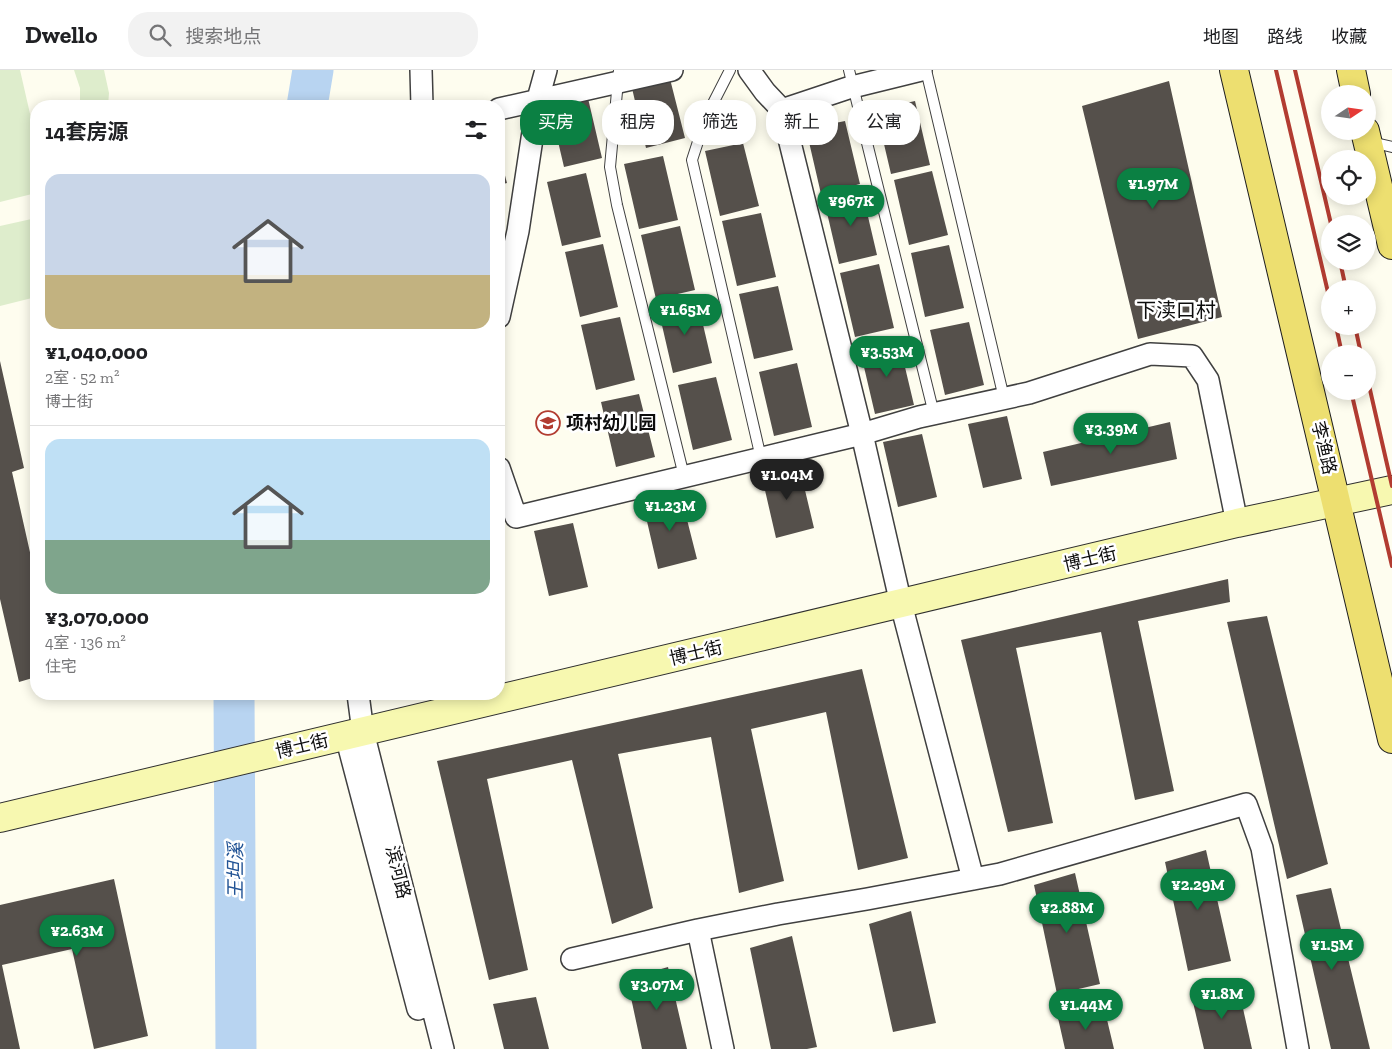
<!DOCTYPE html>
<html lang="zh">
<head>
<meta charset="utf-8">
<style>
  body { margin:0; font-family:"Zilla Slab","Noto Sans SC",serif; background:#f2f2f2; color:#202124; height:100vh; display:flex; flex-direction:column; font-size:19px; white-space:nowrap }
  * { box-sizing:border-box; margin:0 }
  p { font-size:16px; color:#757577 }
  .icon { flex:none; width:28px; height:28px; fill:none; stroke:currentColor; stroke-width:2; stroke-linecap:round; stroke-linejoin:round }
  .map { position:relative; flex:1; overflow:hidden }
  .sheet { position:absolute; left:30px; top:30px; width:475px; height:600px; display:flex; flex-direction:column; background:#fff; border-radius:20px; box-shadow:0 2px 12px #0003 }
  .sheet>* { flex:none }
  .guide { position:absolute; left:520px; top:30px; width:475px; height:45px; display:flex; gap:10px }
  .needle { width:32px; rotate:77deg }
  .buttons { position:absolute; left:1321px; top:15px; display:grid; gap:10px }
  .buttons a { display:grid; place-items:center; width:55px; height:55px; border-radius:50%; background:#fff; box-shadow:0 2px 12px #0003; font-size:25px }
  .price { position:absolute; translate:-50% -42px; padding:0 11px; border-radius:18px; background:#0b8043; color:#fff; font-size:16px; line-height:32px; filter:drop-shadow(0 1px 2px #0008) }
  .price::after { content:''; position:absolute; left:50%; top:30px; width:15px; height:11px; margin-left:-8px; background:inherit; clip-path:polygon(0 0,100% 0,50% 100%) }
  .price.on { background:#222; color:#fff }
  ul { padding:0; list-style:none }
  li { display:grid; align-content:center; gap:10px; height:265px; padding:0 15px }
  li+li { border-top:1px solid #e0e0e0 }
  li span { display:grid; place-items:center; height:155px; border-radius:15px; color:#555 }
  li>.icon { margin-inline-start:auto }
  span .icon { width:90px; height:90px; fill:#fffc; stroke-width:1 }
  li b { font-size:21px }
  h2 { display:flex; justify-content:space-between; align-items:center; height:60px; padding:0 15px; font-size:21px }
  .tag { padding:0 18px; border-radius:20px; background:#fff; box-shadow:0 2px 12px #0003; font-size:18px; line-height:45px }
  .tag.on { background:#0b8043; color:#fff }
  header { display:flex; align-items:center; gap:30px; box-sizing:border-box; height:70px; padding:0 25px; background:#fff; border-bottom:1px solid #e0e0e0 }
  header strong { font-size:24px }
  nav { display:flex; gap:28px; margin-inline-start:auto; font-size:18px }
  .search { width:350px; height:45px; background:#f2f2f2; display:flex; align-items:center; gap:12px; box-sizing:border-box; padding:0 18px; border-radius:20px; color:#757577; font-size:19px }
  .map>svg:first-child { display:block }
  .pitch { fill:#deedcc }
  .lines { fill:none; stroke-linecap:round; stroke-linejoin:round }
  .river { stroke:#b8d4f1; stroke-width:41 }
  .building { fill:#55504b }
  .lane-casing { stroke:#404040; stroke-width:12 }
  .street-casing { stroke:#404040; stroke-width:24 }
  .secondary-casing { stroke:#2f2f2f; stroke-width:30 }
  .primary-casing { stroke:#1e1e1e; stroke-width:30 }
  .lane { stroke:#fff; stroke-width:10 }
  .street { stroke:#fff; stroke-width:21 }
  .secondary { stroke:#f7f8b0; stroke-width:28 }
  .primary { stroke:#eddf70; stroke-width:28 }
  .rail { stroke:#b23c31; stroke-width:4 }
  .labels { text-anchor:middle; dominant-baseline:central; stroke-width:5; stroke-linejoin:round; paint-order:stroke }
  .poi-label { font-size:18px; font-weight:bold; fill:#0d0d0d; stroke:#fff; text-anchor:start }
  .street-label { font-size:18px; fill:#0d0d0d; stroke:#fff }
  .water-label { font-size:19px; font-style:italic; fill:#215395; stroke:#fff }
  .quarter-label { font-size:20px; fill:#0d0d0d; stroke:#fff }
</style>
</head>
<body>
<header>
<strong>Dwello</strong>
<div class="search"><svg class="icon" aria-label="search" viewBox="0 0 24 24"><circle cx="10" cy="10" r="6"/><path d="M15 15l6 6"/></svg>搜索地点</div>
<nav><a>地图</a><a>路线</a><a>收藏</a></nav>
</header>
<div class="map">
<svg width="1392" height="979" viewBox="0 0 1392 979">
  <rect width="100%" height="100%" fill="#fefdef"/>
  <!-- pitch -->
  <path class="pitch" d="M 0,0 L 20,0 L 36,70 L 36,123 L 0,132 Z
    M 74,0 L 104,0 L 109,23 L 108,36 L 80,36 L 80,18 Z
    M 36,148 L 36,227 L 0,236 L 0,156 Z"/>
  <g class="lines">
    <!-- river -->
    <path class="river" d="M 307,36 L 313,0
      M 234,624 L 236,979"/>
  </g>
  <!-- building -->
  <path class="building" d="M 669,5 L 685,68 L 646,78 L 631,14 Z
    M 1169,11 L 1222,247 L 1138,269 L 1082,36 Z
    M 587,24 L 602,88 L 564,97 L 549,33 Z
    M 915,31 L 930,95 L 891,104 L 876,40 Z
    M 845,51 L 860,114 L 821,124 L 806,59 Z
    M 743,73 L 759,136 L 720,146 L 705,81 Z
    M 499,83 L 507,113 L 499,115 Z
    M 663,86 L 678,150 L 639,159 L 624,94 Z
    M 932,101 L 948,165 L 909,175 L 894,110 Z
    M 586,103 L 601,167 L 562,176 L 547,112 Z
    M 862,121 L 877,185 L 839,194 L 824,130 Z
    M 761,143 L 776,207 L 737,216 L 722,151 Z
    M 680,156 L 695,220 L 656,229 L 641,165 Z
    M 603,174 L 618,237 L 580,247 L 565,182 Z
    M 949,175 L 964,238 L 925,247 L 911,183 Z
    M 879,194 L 894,258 L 855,267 L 840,203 Z
    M 778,216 L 793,280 L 754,289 L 739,224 Z
    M 697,229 L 712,293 L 673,303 L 658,238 Z
    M 620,247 L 635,310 L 596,320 L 581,255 Z
    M 969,252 L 984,315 L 945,325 L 930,260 Z
    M 899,272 L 914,335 L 875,344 L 860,280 Z
    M 0,291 L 24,398 L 12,402 L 36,509 L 36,607 L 19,612 L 0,529 Z
    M 797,293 L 812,357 L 774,366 L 759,302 Z
    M 716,307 L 732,370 L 693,380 L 678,315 Z
    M 639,324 L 655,387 L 616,397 L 601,332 Z
    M 1007,346 L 1022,409 L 983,418 L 968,354 Z
    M 1170,352 L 1177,389 L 1051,416 L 1043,382 Z
    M 922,364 L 937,427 L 898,437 L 883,372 Z
    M 799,395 L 814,458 L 776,468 L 761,403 Z
    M 681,426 L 697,489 L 658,499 L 643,434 Z
    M 573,453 L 588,517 L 549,526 L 534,461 Z
    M 1228,509 L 1230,532 L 1138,551 L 1174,721 L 1135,730 L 1101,562 L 1016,578 L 1053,753 L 1008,762 L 961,570 Z
    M 1267,546 L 1328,794 L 1287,809 L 1227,552 Z
    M 862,599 L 908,788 L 858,800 L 826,642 L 751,659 L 784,811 L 739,823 L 711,667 L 618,684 L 653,838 L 612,854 L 572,690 L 487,709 L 528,900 L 489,910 L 437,691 Z
    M 1206,780 L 1231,891 L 1188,901 L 1165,792 Z
    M 1075,803 L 1100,914 L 1057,924 L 1034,815 Z
    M 114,809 L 148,966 L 94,979 L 72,879 L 2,895 L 20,979 L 0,979 L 0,835 Z
    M 1331,818 L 1370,979 L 1331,979 L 1296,825 Z
    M 911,841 L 936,953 L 893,962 L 869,854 Z
    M 792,866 L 817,977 L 807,979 L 771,979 L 750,878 Z
    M 668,897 L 687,979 L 642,979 L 627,909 Z
    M 1238,916 L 1252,979 L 1204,979 L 1192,928 Z
    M 536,927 L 549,979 L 504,979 L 493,934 Z
    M 1104,937 L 1114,979 L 1065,979 L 1058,948 Z"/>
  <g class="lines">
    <!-- lane casing -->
    <g class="lane-casing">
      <path id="lane" d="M 619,0 L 610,97 L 617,135 L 684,406
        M 730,0 L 706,47 L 692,90 L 761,388
        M 849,0 L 934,344
        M 926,0 L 1004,328
        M 1371,72 L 1392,77"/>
    </g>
    <!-- street casing -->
    <g class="street-casing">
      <path id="street" d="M 421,0 L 422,36
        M 749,0 L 765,22 L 782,40 L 848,18 L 921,0
        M 499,39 L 672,0
        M 782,40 L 862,364 L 901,534 L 973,809
        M 499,247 L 518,161 L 538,29 L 546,0
        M 499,398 L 516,447 L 862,364 L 919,347 L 1029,323 L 1150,284 L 1192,286 L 1208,310 L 1237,453
        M 358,624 L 363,662 L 443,979
        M 346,666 L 418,939
        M 698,860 L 723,979
        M 572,889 L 698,860 L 778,844 L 867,829 L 1000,804 L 1246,734 L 1262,778 L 1298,979"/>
    </g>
    <!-- secondary casing -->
    <g class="secondary-casing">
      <path id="secondary" d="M 0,748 L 1237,453 L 1392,420"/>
    </g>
    <!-- primary casing -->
    <g class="primary-casing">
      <path id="primary" d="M 1234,0 L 1392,669
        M 1351,0 L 1356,24
        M 1365,61 L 1392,175"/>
    </g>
    <!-- lane -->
    <use href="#lane" class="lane"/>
    <!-- street -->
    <use href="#street" class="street"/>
    <!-- secondary -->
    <use href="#secondary" class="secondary"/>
    <!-- primary -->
    <use href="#primary" class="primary"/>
    <!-- rail -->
    <path class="rail" d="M 1276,0 L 1330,231
      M 1295,0 L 1331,154
      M 1340,191 L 1346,219
      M 1336,256 L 1342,284
      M 1355,256 L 1361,284
      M 1368,311 L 1392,416
      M 1351,321 L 1392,496"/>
  </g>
  <!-- icons -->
  <defs>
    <g id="school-ring" transform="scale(1.25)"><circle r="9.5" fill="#fff" stroke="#b23c31" stroke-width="1.5"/><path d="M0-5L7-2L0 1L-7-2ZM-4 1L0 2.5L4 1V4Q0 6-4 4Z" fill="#b23c31"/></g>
  </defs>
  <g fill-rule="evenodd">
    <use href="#school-ring" x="548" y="353"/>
  </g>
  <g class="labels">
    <!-- poi labels -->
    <g class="poi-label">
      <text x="566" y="353">项村幼儿园</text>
    </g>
    <!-- street labels -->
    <g class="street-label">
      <text transform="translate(1324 378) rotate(77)">李渔路</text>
      <text transform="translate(1090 489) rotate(-13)">博士街</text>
      <text transform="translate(696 583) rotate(-13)">博士街</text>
      <text transform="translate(302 676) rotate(-13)">博士街</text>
      <text transform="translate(398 802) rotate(76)">滨河路</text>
    </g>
    <!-- water labels -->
    <g class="water-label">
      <text transform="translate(235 801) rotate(-90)">王坦溪</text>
    </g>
    <!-- quarter labels -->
    <g class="quarter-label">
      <text x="1176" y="240">下渎口村</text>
    </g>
  </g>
</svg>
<div class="buttons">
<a><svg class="needle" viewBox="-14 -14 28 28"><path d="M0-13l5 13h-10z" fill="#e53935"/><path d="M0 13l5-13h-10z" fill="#757577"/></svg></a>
<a><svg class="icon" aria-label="locate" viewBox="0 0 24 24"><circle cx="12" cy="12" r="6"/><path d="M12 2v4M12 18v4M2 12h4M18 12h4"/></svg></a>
<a><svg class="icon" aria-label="layers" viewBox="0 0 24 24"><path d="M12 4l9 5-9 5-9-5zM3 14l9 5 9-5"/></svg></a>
<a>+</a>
<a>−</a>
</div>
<b class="price" style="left:1153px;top:140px">¥1.97M</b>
<b class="price" style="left:851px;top:157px">¥967K</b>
<b class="price" style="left:685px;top:266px">¥1.65M</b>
<b class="price" style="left:887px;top:308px">¥3.53M</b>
<b class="price" style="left:1111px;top:385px">¥3.39M</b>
<b class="price on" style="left:787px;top:431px">¥1.04M</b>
<b class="price" style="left:670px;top:462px">¥1.23M</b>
<b class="price" style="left:1198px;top:841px">¥2.29M</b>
<b class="price" style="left:1067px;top:864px">¥2.88M</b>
<b class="price" style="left:77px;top:887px">¥2.63M</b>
<b class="price" style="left:1332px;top:901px">¥1.5M</b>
<b class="price" style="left:657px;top:941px">¥3.07M</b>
<b class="price" style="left:1222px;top:950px">¥1.8M</b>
<b class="price" style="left:1086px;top:961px">¥1.44M</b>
<div class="guide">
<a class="tag on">买房</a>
<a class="tag">租房</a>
<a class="tag">筛选</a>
<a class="tag">新上</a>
<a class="tag">公寓</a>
</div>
<section class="sheet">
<h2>14套房源<svg class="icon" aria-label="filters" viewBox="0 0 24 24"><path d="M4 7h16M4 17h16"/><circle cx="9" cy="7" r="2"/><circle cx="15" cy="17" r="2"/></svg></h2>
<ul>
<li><span style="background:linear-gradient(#c9d6e8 65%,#c2b280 0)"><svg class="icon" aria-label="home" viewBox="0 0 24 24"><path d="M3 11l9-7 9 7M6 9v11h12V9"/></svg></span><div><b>¥1,040,000</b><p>2室 · 52 m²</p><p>博士街</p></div></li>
<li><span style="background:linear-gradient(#bfe0f5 65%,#7fa58c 0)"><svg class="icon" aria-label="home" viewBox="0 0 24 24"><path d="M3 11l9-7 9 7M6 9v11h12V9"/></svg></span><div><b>¥3,070,000</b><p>4室 · 136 m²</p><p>住宅</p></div></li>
</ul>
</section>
</div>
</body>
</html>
